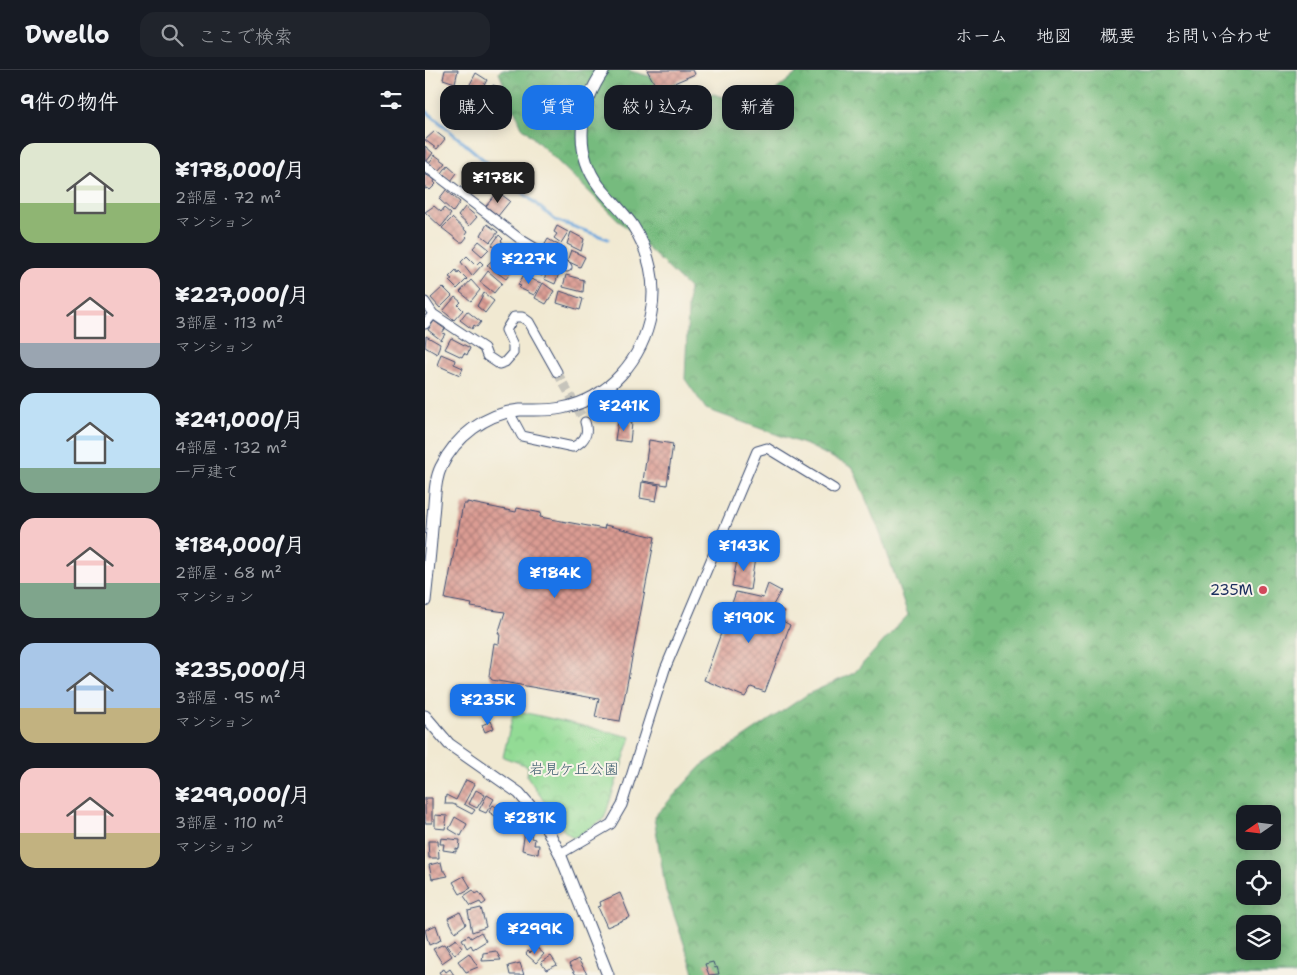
<!DOCTYPE html>
<html lang="ja">
<head>
<meta charset="utf-8">
<style>
  body { margin:0; font-family:"Shantell Sans","Klee One",sans-serif; background:#20242c; color:#f1f3f6; height:100vh; display:flex; flex-direction:column; font-size:19px; white-space:nowrap }
  * { box-sizing:border-box; margin:0 }
  p { font-size:16px; color:#9ea1a6 }
  .icon { flex:none; width:28px; height:28px; fill:none; stroke:currentColor; stroke-width:2; stroke-linecap:round; stroke-linejoin:round }
  .map { position:relative; flex:1; overflow:hidden }
  .side { display:flex; flex-direction:column; background:#171b24; width:425px }
  .side>* { flex:none }
  .hud { position:absolute; left:15px; top:15px; width:475px; height:45px; display:flex; gap:10px }
  .needle { width:32px; rotate:256deg }
  .fabs { position:absolute; left:811px; top:735px; display:grid; gap:10px }
  .fabs a { display:grid; place-items:center; width:45px; height:45px; border-radius:10px; background:#171b24; box-shadow:0 2px 12px #0003; font-size:25px }
  .price { position:absolute; translate:-50% -42px; padding:0 11px; border-radius:10px; background:#1a73e8; color:#fff; font-size:16px; line-height:32px; filter:drop-shadow(0 1px 2px #0008) }
  .price::after { content:''; position:absolute; left:50%; top:30px; width:15px; height:11px; margin-left:-8px; background:inherit; clip-path:polygon(0 0,100% 0,50% 100%) }
  .price.selected { background:#222; color:#fff }
  ul { padding:0; list-style:none }
  li { display:flex; align-items:center; gap:15px; height:125px; padding:0 20px }
  li span { display:grid; place-items:center; flex:none; width:140px; height:100px; border-radius:15px; color:#555 }
  li>.icon { margin-inline-start:auto }
  span .icon { width:60px; height:60px; fill:#fffc; stroke-width:1 }
  li b { font-size:21px }
  h2 { display:flex; justify-content:space-between; align-items:center; height:60px; padding:0 20px; font-size:21px }
  .tag { padding:0 18px; border-radius:15px; background:#171b24; box-shadow:0 2px 12px #0003; font-size:18px; line-height:45px }
  .tag.selected { background:#1a73e8; color:#fff }
  header { display:flex; align-items:center; gap:30px; box-sizing:border-box; height:70px; padding:0 25px; background:#171b24; border-bottom:1px solid #363941 }
  header strong { font-size:24px }
  nav { display:flex; gap:28px; margin-inline-start:auto; font-size:18px }
  .search { width:350px; height:45px; background:#20242c; display:flex; align-items:center; gap:12px; box-sizing:border-box; padding:0 18px; border-radius:15px; color:#9ea1a6; font-size:19px }
  main { display:flex; flex:1; min-height:0 }
  .map>svg:first-child { display:block }
  .forest { fill:url(#forest-crowns); stroke:#48756e; fill-rule:evenodd }
  .park { fill:url(#park-crowns); stroke:#57857a }
  .lines { fill:none; stroke-linecap:round; stroke-linejoin:round }
  .stream { stroke:#6ca6dc; stroke-width:3 }
  .building { fill:url(#building-cross-hatch) }
  .street-tunnel { stroke:#c6c4bb; stroke-width:9; stroke-dasharray:9 4.5; stroke-linecap:butt }
  .street-casing { stroke:#3b4b6f; stroke-width:11 }
  .secondary-casing { stroke:#3b4b6f; stroke-width:13 }
  .street { stroke:#fff; stroke-width:9 }
  .secondary { stroke:#fff; stroke-width:11 }
  .poi-dot { fill:#d1495b; stroke:#f7f3e8; stroke-width:2 }
  .labels { text-anchor:middle; dominant-baseline:central; stroke-width:4; stroke-linejoin:round; paint-order:stroke }
  .poi-label { font-size:15px; fill:#1b2f5e; stroke:#f7f3e8; text-anchor:end }
  .park-label { font-size:15px; fill:#395a6c; stroke:#f7f3e8 }
</style>
</head>
<body>
<header>
<strong>Dwello</strong>
<div class="search"><svg class="icon" aria-label="search" viewBox="0 0 24 24"><circle cx="10" cy="10" r="6"/><path d="M15 15l6 6"/></svg>ここで検索</div>
<nav><a>ホーム</a><a>地図</a><a>概要</a><a>お問い合わせ</a></nav>
</header>
<main>
<section class="side">
<h2>9件の物件<svg class="icon" aria-label="filters" viewBox="0 0 24 24"><path d="M4 7h16M4 17h16"/><circle cx="9" cy="7" r="2"/><circle cx="15" cy="17" r="2"/></svg></h2>
<ul>
<li><span style="background:linear-gradient(#dfe7d0 60%,#8fb573 0)"><svg class="icon" aria-label="home" viewBox="0 0 24 24"><path d="M3 11l9-7 9 7M6 9v11h12V9"/></svg></span><div><b>¥178,000/月</b><p>2部屋 · 72 m²</p><p>マンション</p></div></li>
<li><span style="background:linear-gradient(#f6c9c9 75%,#9aa5b1 0)"><svg class="icon" aria-label="home" viewBox="0 0 24 24"><path d="M3 11l9-7 9 7M6 9v11h12V9"/></svg></span><div><b>¥227,000/月</b><p>3部屋 · 113 m²</p><p>マンション</p></div></li>
<li><span style="background:linear-gradient(#bfe0f5 75%,#7fa58c 0)"><svg class="icon" aria-label="home" viewBox="0 0 24 24"><path d="M3 11l9-7 9 7M6 9v11h12V9"/></svg></span><div><b>¥241,000/月</b><p>4部屋 · 132 m²</p><p>一戸建て</p></div></li>
<li><span style="background:linear-gradient(#f6c9c9 65%,#7fa58c 0)"><svg class="icon" aria-label="home" viewBox="0 0 24 24"><path d="M3 11l9-7 9 7M6 9v11h12V9"/></svg></span><div><b>¥184,000/月</b><p>2部屋 · 68 m²</p><p>マンション</p></div></li>
<li><span style="background:linear-gradient(#a9c7e8 65%,#c2b280 0)"><svg class="icon" aria-label="home" viewBox="0 0 24 24"><path d="M3 11l9-7 9 7M6 9v11h12V9"/></svg></span><div><b>¥235,000/月</b><p>3部屋 · 95 m²</p><p>マンション</p></div></li>
<li><span style="background:linear-gradient(#f6c9c9 65%,#c2b280 0)"><svg class="icon" aria-label="home" viewBox="0 0 24 24"><path d="M3 11l9-7 9 7M6 9v11h12V9"/></svg></span><div><b>¥299,000/月</b><p>3部屋 · 110 m²</p><p>マンション</p></div></li>
</ul>
</section>
<div class="map">
<svg width="872" height="905" viewBox="0 0 872 905">
  <defs>
    <pattern id="forest-crowns" width="20" height="18" patternUnits="userSpaceOnUse" patternTransform="scale(1.25)"><rect width="20" height="18" fill="#76bb7e"/><path d="M2 6a3 3 0 1 1 6 0M12 15a3 3 0 1 1 6 0" fill="none" stroke="#60986a"/></pattern>
    <pattern id="park-crowns" width="20" height="18" patternUnits="userSpaceOnUse" patternTransform="scale(1.25)"><rect width="20" height="18" fill="#93db95"/><path d="M2 6a3 3 0 1 1 6 0M12 15a3 3 0 1 1 6 0" fill="none" stroke="#7ebc83"/></pattern>
    <pattern id="building-cross-hatch" width="8" height="8" patternUnits="userSpaceOnUse" patternTransform="scale(1.25)"><rect width="8" height="8" fill="#db9c93"/><path d="M0 0l8 8M0 8l8-8" fill="none" stroke="#b1807b"/></pattern>
  </defs>
  <rect width="100%" height="100%" fill="#f7f3e8"/>
  <filter id="ink" filterUnits="userSpaceOnUse"><feTurbulence type="fractalNoise" baseFrequency=".02" numOctaves="2"/><feDisplacementMap in="SourceGraphic" scale="10" xChannelSelector="R" yChannelSelector="G"/><feConvolveMatrix kernelMatrix="1 2 1 2 8 2 1 2 1" color-interpolation-filters="sRGB"/></filter>
  <filter id="wash" filterUnits="userSpaceOnUse"><feTurbulence type="fractalNoise" baseFrequency=".0096" numOctaves="4" result="noise"/><feDisplacementMap in="SourceGraphic" scale="20" xChannelSelector="R" yChannelSelector="G"/><feGaussianBlur stdDeviation="1.12" result="paint"/><feColorMatrix in="noise" values="0 0 0 0 0 0 0 0 0 0 0 0 0 0 0 0 0 1.4 0 .05"/><feComposite in="paint" operator="in"/></filter>
  <g filter="url(#wash)">
    <rect width="100%" height="100%" fill="#f1e9d2"/>
    <!-- forest -->
    <path class="forest" d="M 76,0 L 202,0 L 331,36 L 376,0 L 872,0 L 872,905 L 270,905 L 241,822 L 229,747 L 276,696 L 383,624 L 429,603 L 483,545 L 457,468 L 428,398 L 384,376 L 281,339 L 260,309 L 264,218 L 97,57 L 74,3 ZM 820,744 L 848,744 L 848,771 L 820,771 ZM 820,799 L 848,799 L 848,826 L 820,826 ZM 820,854 L 848,854 L 848,881 L 820,881 Z"/>
    <!-- park -->
    <path class="park" d="M 89,640 L 206,667 L 179,749 L 149,768 L 139,761 L 102,706 L 103,696 L 78,687 Z"/>
    <g class="lines">
      <!-- stream -->
      <path class="stream" d="M 0,40 L 130,150 L 183,169"/>
    </g>
    <g id="blocks">
      <!-- building -->
      <path class="building" d="M 20,0 L 33,0 L 30,13 L 18,9 Z
        M 222,0 L 268,0 L 270,4 L 233,20 Z
        M 51,3 L 62,10 L 54,24 L 43,18 Z
        M 68,15 L 80,20 L 76,28 L 64,22 Z
        M 65,24 L 75,28 L 73,34 L 62,30 Z
        M 10,61 L 20,69 L 12,79 L 0,70 Z
        M 0,76 L 8,83 L 1,92 L 0,91 Z
        M 10,85 L 21,93 L 14,101 L 4,93 Z
        M 23,95 L 32,103 L 26,111 L 17,103 Z
        M 0,104 L 10,110 L 9,112 L 11,114 L 5,120 L 3,118 L 0,119 Z
        M 21,120 L 35,132 L 28,142 L 14,129 Z
        M 71,124 L 75,127 L 77,125 L 85,131 L 73,146 L 61,136 Z
        M 9,136 L 16,142 L 19,138 L 26,144 L 16,157 L 0,142 Z
        M 40,137 L 52,147 L 44,156 L 33,146 Z
        M 27,148 L 42,162 L 40,165 L 42,167 L 38,172 L 35,172 L 17,158 Z
        M 62,154 L 73,162 L 65,172 L 56,165 Z
        M 132,156 L 143,162 L 136,173 L 129,168 L 132,164 L 129,162 Z
        M 146,162 L 159,169 L 156,181 L 142,174 Z
        M 74,165 L 78,169 L 76,171 L 84,177 L 78,184 L 67,175 Z
        M 123,169 L 140,179 L 134,188 L 121,181 L 123,178 L 119,176 Z
        M 54,171 L 64,179 L 57,186 L 48,178 Z
        M 90,175 L 99,180 L 93,195 L 80,187 L 86,176 Z
        M 146,180 L 160,187 L 155,197 L 142,191 Z
        M 42,186 L 51,195 L 55,191 L 58,194 L 47,206 L 36,192 Z
        M 72,186 L 81,192 L 79,195 L 87,201 L 81,209 L 62,195 Z
        M 107,187 L 116,191 L 115,194 L 121,197 L 117,206 L 102,198 Z
        M 126,194 L 135,201 L 130,214 L 119,209 Z
        M 31,200 L 33,203 L 34,201 L 42,209 L 32,219 L 24,211 L 27,209 L 24,207 Z
        M 63,201 L 77,213 L 69,223 L 55,212 Z
        M 141,205 L 159,210 L 158,222 L 138,217 Z
        M 98,206 L 116,213 L 109,225 L 94,218 L 96,216 L 93,215 Z
        M 46,210 L 55,220 L 46,231 L 35,222 Z
        M 118,213 L 129,221 L 121,234 L 110,228 Z
        M 18,217 L 27,226 L 15,238 L 6,228 Z
        M 135,221 L 158,229 L 155,240 L 132,233 Z
        M 59,223 L 69,231 L 60,243 L 52,236 Z
        M 30,227 L 36,232 L 33,235 L 38,240 L 29,250 L 18,241 Z
        M 42,241 L 56,252 L 52,257 L 49,255 L 47,259 L 35,250 Z
        M 9,251 L 20,259 L 17,263 L 20,264 L 16,270 L 3,260 Z
        M 1,266 L 15,274 L 12,284 L 0,277 Z
        M 26,268 L 45,278 L 42,285 L 39,283 L 37,287 L 20,279 Z
        M 16,284 L 30,290 L 29,294 L 38,298 L 35,305 L 12,295 Z
        M 193,351 L 207,353 L 205,372 L 190,370 Z
        M 224,370 L 248,374 L 242,415 L 218,411 Z
        M 217,412 L 234,415 L 231,431 L 215,428 Z
        M 42,432 L 91,442 L 92,438 L 116,443 L 115,447 L 179,459 L 180,455 L 230,467 L 195,651 L 170,647 L 174,629 L 67,610 L 64,606 L 69,573 L 74,574 L 75,564 L 73,564 L 80,542 L 46,537 L 47,534 L 20,529 L 38,434 L 42,434 Z
        M 313,485 L 330,488 L 325,520 L 307,516 Z
        M 343,514 L 356,521 L 348,535 L 359,541 L 354,549 L 365,555 L 340,622 L 326,617 L 320,627 L 279,610 L 311,522 L 338,528 Z
        M 66,651 L 69,658 L 60,662 L 57,655 Z
        M 41,710 L 50,714 L 39,734 L 50,740 L 47,744 L 28,734 L 20,734 L 21,725 L 31,730 Z
        M 51,720 L 60,725 L 52,738 L 44,734 Z
        M 62,725 L 69,729 L 61,743 L 54,740 Z
        M 0,728 L 7,728 L 7,753 L 0,753 Z
        M 68,735 L 82,744 L 78,751 L 64,742 Z
        M 10,745 L 22,746 L 20,759 L 10,758 Z
        M 30,747 L 42,754 L 36,766 L 24,759 Z
        M 100,761 L 107,762 L 106,768 L 110,769 L 109,775 L 114,775 L 113,784 L 97,780 Z
        M 16,768 L 35,770 L 34,779 L 31,778 L 31,782 L 18,780 L 19,774 L 15,774 Z
        M 3,771 L 13,771 L 14,788 L 4,788 Z
        M 16,792 L 18,801 L 20,801 L 23,806 L 7,809 L 4,795 Z
        M 39,806 L 46,818 L 35,824 L 28,812 Z
        M 48,820 L 51,824 L 54,822 L 61,832 L 57,835 L 55,832 L 46,836 L 39,826 Z
        M 195,823 L 205,847 L 182,857 L 173,837 L 176,836 L 175,832 Z
        M 56,838 L 61,857 L 47,862 L 43,841 Z
        M 35,842 L 41,854 L 30,862 L 23,848 Z
        M 11,855 L 16,870 L 4,875 L 0,860 Z
        M 56,862 L 61,871 L 48,879 L 46,875 L 42,878 L 37,869 L 44,865 L 46,868 Z
        M 31,869 L 37,877 L 30,885 L 22,875 Z
        M 19,874 L 27,886 L 17,893 L 8,879 Z
        M 111,877 L 119,884 L 111,893 L 101,884 L 103,881 L 105,883 Z
        M 71,881 L 76,890 L 57,891 L 58,883 Z
        M 44,883 L 53,897 L 41,902 L 33,891 Z
        M 126,886 L 132,895 L 121,900 L 116,892 Z
        M 153,889 L 162,904 L 160,905 L 151,905 L 144,894 Z
        M 288,892 L 290,898 L 292,897 L 294,904 L 284,905 L 280,894 Z
        M 95,893 L 99,905 L 85,905 L 83,896 Z
        M 19,899 L 21,902 L 25,899 L 29,905 L 16,905 L 14,902 Z"/>
    </g>
  </g>
  <g filter="url(#ink)">
    <use href="#blocks" fill-opacity="0" stroke="#3b4b6f" stroke-width="1"/>
    <g class="lines">
      <!-- street-tunnel -->
      <path class="street-tunnel" d="M 132,302 L 160,352"/>
      <!-- street casing -->
      <g class="street-casing">
        <path id="street" d="M 0,96 L 95,169 L 142,197
          M 0,232 L 8,244 L 59,278 L 62,286 L 74,294 L 80,292 L 88,283 L 88,275 L 81,260 L 89,247 L 97,247 L 104,252 L 132,302
          M 0,254 L 8,244
          M 84,342 L 97,366 L 148,377 C 160,371 164,364 160,352
          M 135,784 L 186,754 L 197,735 L 240,599 L 332,381 L 342,378 L 409,419"/>
      </g>
      <!-- secondary casing -->
      <g class="secondary-casing">
        <path id="secondary" d="M 0,531 C 3,503 6,474 8,445 C 10,429 9,411 16,397 C 30,367 61,343 95,340 C 109,340 123,341 137,338 C 184,329 218,289 226,243 C 232,213 224,181 208,156 C 198,141 185,130 174,116 C 147,80 155,34 179,0
          M 0,646 L 24,674 L 94,723 L 118,751 L 135,784 L 183,905"/>
      </g>
      <!-- street -->
      <use href="#street" class="street"/>
      <!-- secondary -->
      <use href="#secondary" class="secondary"/>
    </g>
  </g>
  <!-- markers -->
  <circle class="poi-dot" cx="838" cy="520" r="5"/>
  <g class="labels">
    <!-- poi labels -->
    <g class="poi-label">
      <text x="828" y="520">235M</text>
    </g>
    <!-- park labels -->
    <g class="park-label">
      <text x="149" y="699">岩見ケ丘公園</text>
    </g>
  </g>
</svg>
<div class="fabs">
<a><svg class="needle" viewBox="-14 -14 28 28"><path d="M0-13l5 13h-10z" fill="#e53935"/><path d="M0 13l5-13h-10z" fill="#9ea1a6"/></svg></a>
<a><svg class="icon" aria-label="locate" viewBox="0 0 24 24"><circle cx="12" cy="12" r="6"/><path d="M12 2v4M12 18v4M2 12h4M18 12h4"/></svg></a>
<a><svg class="icon" aria-label="layers" viewBox="0 0 24 24"><path d="M12 4l9 5-9 5-9-5zM3 14l9 5 9-5"/></svg></a>
</div>
<b class="price selected" style="left:73px;top:134px">¥178K</b>
<b class="price" style="left:104px;top:215px">¥227K</b>
<b class="price" style="left:199px;top:362px">¥241K</b>
<b class="price" style="left:319px;top:502px">¥143K</b>
<b class="price" style="left:130px;top:529px">¥184K</b>
<b class="price" style="left:324px;top:574px">¥190K</b>
<b class="price" style="left:63px;top:656px">¥235K</b>
<b class="price" style="left:105px;top:774px">¥281K</b>
<b class="price" style="left:110px;top:885px">¥299K</b>
<div class="hud">
<a class="tag">購入</a>
<a class="tag selected">賃貸</a>
<a class="tag">絞り込み</a>
<a class="tag">新着</a>
</div>
</div>
</main>
</body>
</html>
